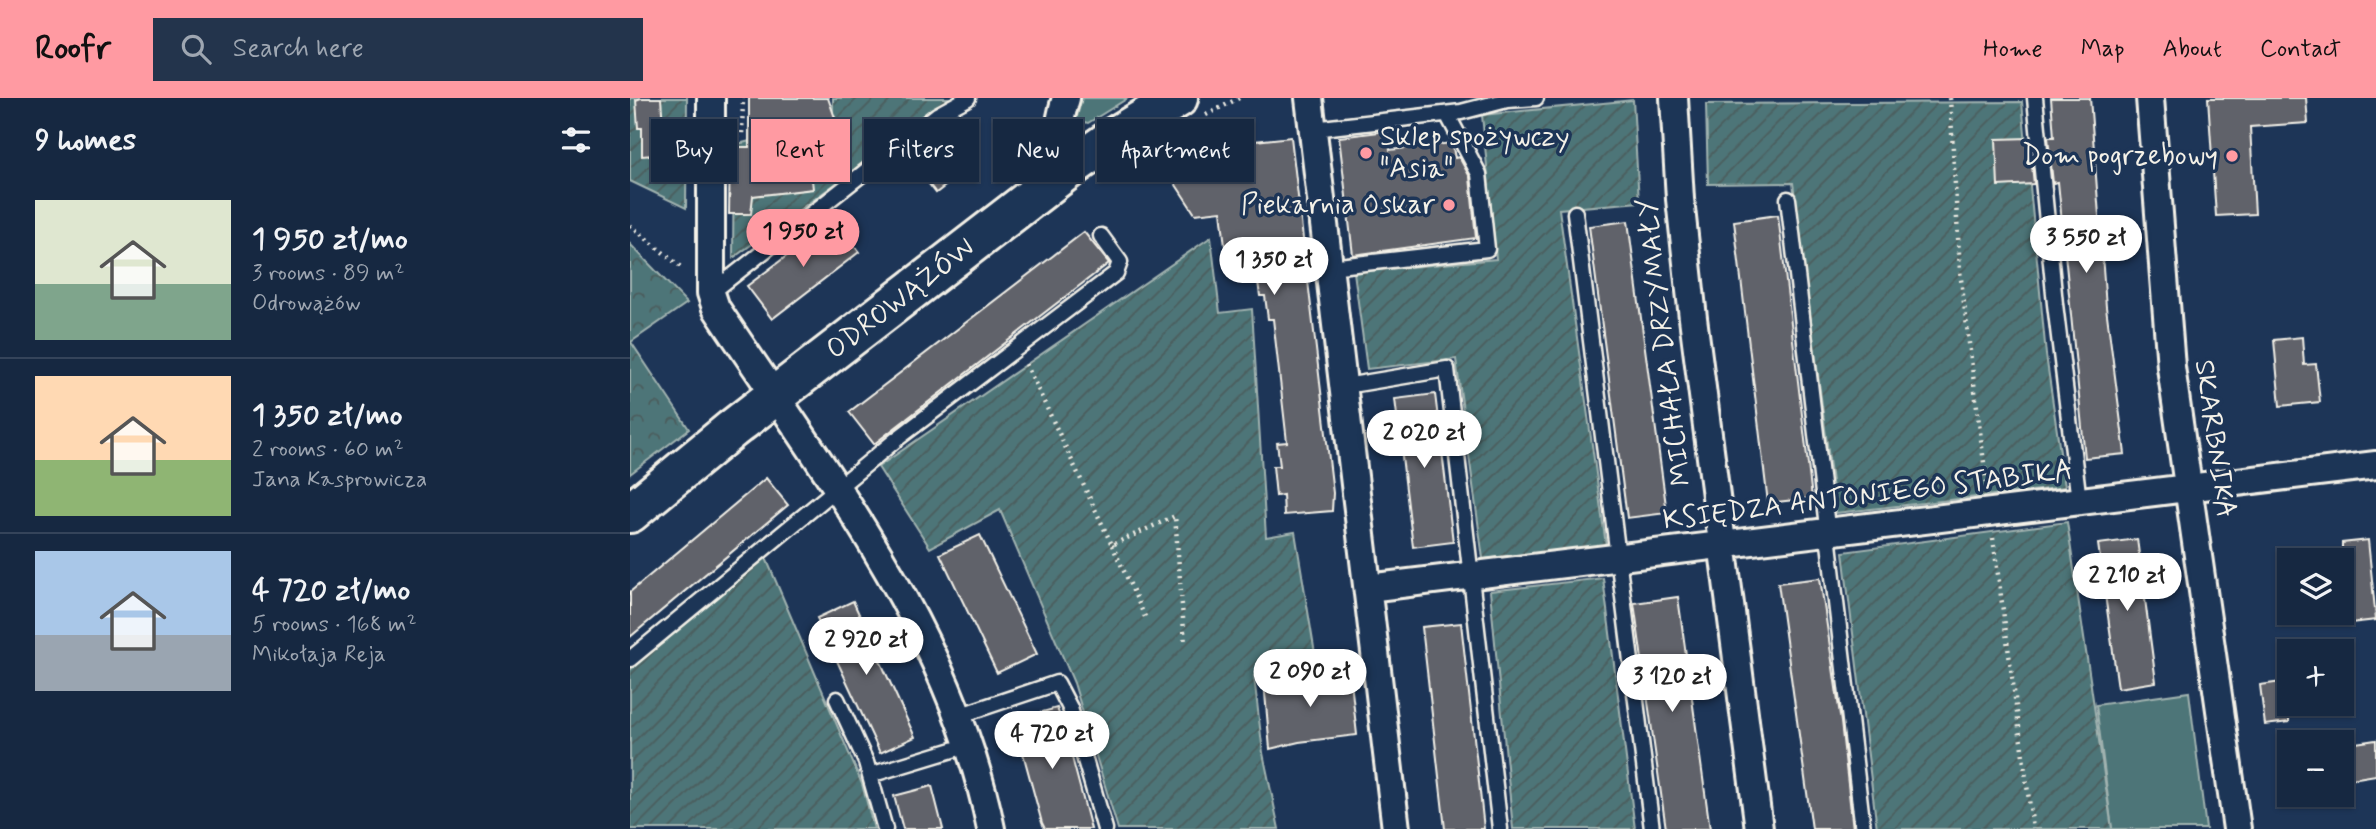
<!DOCTYPE html>
<html lang="en">
<head>
<meta charset="utf-8">
<style>
  body { margin:0; font-family:Mynerve,sans-serif; background:#23344c; color:#f1f3f6; height:100vh; display:flex; flex-direction:column; font-size:26px; white-space:nowrap }
  * { box-sizing:border-box; margin:0 }
  p { font-size:23px; color:#9ea6b1 }
  .icon { flex:none; width:38px; height:38px; fill:none; stroke:currentColor; stroke-width:2; stroke-linecap:round; stroke-linejoin:round }
  .map { position:relative; flex:1; overflow:hidden }
  .drawer { display:flex; flex-direction:column; background:#162841; width:630px }
  .drawer>* { flex:none }
  .banner { position:absolute; left:21px; top:21px; width:665px; height:63px; display:flex; gap:14px }
  .fabs { position:absolute; left:1647px; top:450px; display:grid; gap:14px }
  .fabs a { display:grid; place-items:center; width:77px; height:77px; border-radius:0px; background:#162841; box-shadow:0 2px 5px #0004,0 0 0 2px #35445a; font-size:35px }
  .price { position:absolute; translate:-50% -60px; padding:0 16px; border-radius:24px; background:#fff; color:#222; font-size:23px; line-height:46px; filter:drop-shadow(0 2px 4px #0008) }
  .price::after { content:''; position:absolute; left:50%; top:42px; width:21px; height:16px; margin-left:-10px; background:inherit; clip-path:polygon(0 0,100% 0,50% 100%) }
  .price.on { background:#ff9aa2; color:#111 }
  ul { padding:0; list-style:none }
  li { display:flex; align-items:center; gap:21px; height:175px; padding:0 35px }
  li+li { border-top:2px solid #35445a }
  li span { display:grid; place-items:center; flex:none; width:196px; height:140px; border-radius:0px; color:#555 }
  li>.icon { margin-inline-start:auto }
  span .icon { width:84px; height:84px; fill:#fffc; stroke-width:1 }
  li b { font-size:30px }
  h2 { display:flex; justify-content:space-between; align-items:center; height:84px; padding:0 35px; font-size:30px }
  .pill { padding:0 24px; border-radius:0px; background:#162841; box-shadow:0 2px 5px #0004,0 0 0 2px #35445a; font-size:24px; line-height:63px }
  .pill.on { background:#ff9aa2; color:#111 }
  header { display:flex; align-items:center; gap:42px; box-sizing:border-box; height:98px; padding:0 35px; background:#ff9aa2; color:#111 }
  header strong { font-size:33px }
  nav { display:flex; gap:38px; margin-inline-start:auto; font-size:24px }
  .search { width:490px; height:63px; background:#23344c; display:flex; align-items:center; gap:18px; box-sizing:border-box; padding:0 24px; border-radius:0px; color:#9ea6b1; font-size:26px }
  main { display:flex; flex:1; min-height:0 }
  .map>svg:first-child { display:block }
  .green { fill:#4e7578; stroke:#a1b3b0; stroke-width:2 }
  .forest { fill:url(#forest-crowns); stroke:#a1b3b0; stroke-width:2 }
  .garden { fill:url(#garden-furrows); stroke:#a1b3b0; stroke-width:2 }
  .building { fill:#61626b; stroke:#f4f1e8; stroke-width:2 }
  .lines { fill:none; stroke-linecap:round; stroke-linejoin:round }
  .lane-casing { stroke:#f4f1e8; stroke-width:19 }
  .street-casing { stroke:#f4f1e8; stroke-width:32 }
  .secondary-casing { stroke:#f4f1e8; stroke-width:44 }
  .path { stroke:#f4f1e8; stroke-width:4.5; stroke-dasharray:2 5; stroke-linecap:butt }
  .lane { stroke:#1d3557; stroke-width:14 }
  .street { stroke:#1d3557; stroke-width:26 }
  .secondary { stroke:#1d3557; stroke-width:38 }
  .poi-dot { fill:#ff9aa2; stroke:#1d3557; stroke-width:2.5 }
  .labels { text-anchor:middle; dominant-baseline:central; stroke-width:7; stroke-linejoin:round; paint-order:stroke }
  .poi-label { font-size:28px; fill:#f4f1e8; stroke:#1d3557; text-anchor:end }
  .street-label { font-size:28px; fill:#f4f1e8; stroke:#1d3557 }
</style>
</head>
<body>
<header>
<strong>Roofr</strong>
<div class="search"><svg class="icon" aria-label="search" viewBox="0 0 24 24"><circle cx="10" cy="10" r="6"/><path d="M15 15l6 6"/></svg>Search here</div>
<nav><a>Home</a><a>Map</a><a>About</a><a>Contact</a></nav>
</header>
<main>
<section class="drawer">
<h2>9 homes<svg class="icon" aria-label="filters" viewBox="0 0 24 24"><path d="M4 7h16M4 17h16"/><circle cx="9" cy="7" r="2"/><circle cx="15" cy="17" r="2"/></svg></h2>
<ul>
<li><span style="background:linear-gradient(#dfe7d0 60%,#7fa58c 0)"><svg class="icon" aria-label="home" viewBox="0 0 24 24"><path d="M3 11l9-7 9 7M6 9v11h12V9"/></svg></span><div><b>1 950 zł/mo</b><p>3 rooms · 89 m²</p><p>Odrowążów</p></div></li>
<li><span style="background:linear-gradient(#ffd9b3 60%,#8fb573 0)"><svg class="icon" aria-label="home" viewBox="0 0 24 24"><path d="M3 11l9-7 9 7M6 9v11h12V9"/></svg></span><div><b>1 350 zł/mo</b><p>2 rooms · 60 m²</p><p>Jana Kasprowicza</p></div></li>
<li><span style="background:linear-gradient(#a9c7e8 60%,#9aa5b1 0)"><svg class="icon" aria-label="home" viewBox="0 0 24 24"><path d="M3 11l9-7 9 7M6 9v11h12V9"/></svg></span><div><b>4 720 zł/mo</b><p>5 rooms · 168 m²</p><p>Mikołaja Reja</p></div></li>
</ul>
</section>
<div class="map">
<svg width="1746" height="731" viewBox="0 0 1746 731">
  <defs>
    <pattern id="forest-crowns" width="20" height="18" patternUnits="userSpaceOnUse" patternTransform="scale(1.75)"><rect width="20" height="18" fill="#4e7578"/><path d="M2 6a3 3 0 1 1 6 0M12 15a3 3 0 1 1 6 0" fill="none" stroke="#4b5c5c"/></pattern>
    <pattern id="garden-furrows" width="10" height="10" patternUnits="userSpaceOnUse" patternTransform="scale(1.75)"><rect width="10" height="10" fill="#4e7578"/><path d="M-1 1l2-2M0 10L10 0M9 11l2-2" fill="none" stroke="#4b5c5c"/></pattern>
  </defs>
  <rect width="100%" height="100%" fill="#1d3557"/>
  <filter id="ink" filterUnits="userSpaceOnUse"><feTurbulence type="fractalNoise" baseFrequency=".0143" numOctaves="2"/><feDisplacementMap in="SourceGraphic" scale="14" xChannelSelector="R" yChannelSelector="G"/><feConvolveMatrix kernelMatrix="1 2 1 2 8 2 1 2 1" color-interpolation-filters="sRGB"/></filter>
  <g filter="url(#ink)">
    <!-- green -->
    <path class="green" d="M 452,0 L 498,0 L 458,25 L 446,22 Z
      M 1559,594 L 1576,731 L 1482,731 L 1466,607 Z"/>
    <!-- forest -->
    <path class="forest" d="M 0,146 L 57,205 L 1,244 L 59,331 L 0,376 Z"/>
    <!-- garden -->
    <path class="garden" d="M 0,0 L 57,0 L 56,110 L 0,83 Z
      M 203,0 L 324,0 L 103,160 L 104,47 L 203,22 Z
      M 1003,2 L 1009,104 L 929,111 L 976,447 L 853,461 L 826,261 L 737,271 L 724,174 L 866,161 L 852,17 Z
      M 1392,4 L 1416,257 L 1435,389 L 1206,415 L 1163,85 L 1078,86 L 1076,6 Z
      M 581,139 L 590,215 L 622,211 L 636,439 L 665,434 L 688,574 L 624,578 L 633,655 L 649,731 L 488,731 L 444,585 L 370,412 L 300,450 L 248,369 Z
      M 1437,424 L 1482,731 L 1247,731 L 1213,454 Z
      M 136,460 L 232,686 L 244,731 L 0,731 L 0,572 Z
      M 973,480 L 1005,731 L 883,731 L 860,493 Z"/>
    <!-- building -->
    <path class="building" d="M 11,0 L 31,0 L 33,28 L 45,27 L 46,81 L 23,81 L 23,57 L 12,58 L 12,30 L 8,30 L 6,2 Z
      M 119,0 L 198,0 L 216,51 L 180,63 L 183,91 L 123,98 L 121,116 L 99,116 L 100,49 L 119,49 Z
      M 1421,0 L 1460,0 L 1476,209 L 1495,356 L 1455,360 L 1428,84 L 1423,85 L 1418,39 L 1424,39 Z
      M 1578,0 L 1676,0 L 1678,25 L 1620,29 L 1625,116 L 1586,118 Z
      M 325,30 L 349,62 L 306,95 L 281,63 Z
      M 757,33 L 760,52 L 822,45 L 825,60 L 829,59 L 840,79 L 846,140 L 723,157 L 709,39 Z
      M 661,39 L 703,395 L 702,413 L 654,417 L 653,397 L 646,398 L 643,368 L 650,368 L 647,345 L 657,344 L 643,221 L 638,221 L 635,198 L 630,198 L 625,163 L 597,166 L 591,113 L 565,116 L 535,70 L 617,57 L 616,44 Z
      M 1399,40 L 1404,86 L 1368,88 L 1366,41 Z
      M 1148,117 L 1182,400 L 1138,405 L 1104,123 Z
      M 204,122 L 229,154 L 142,221 L 117,188 Z
      M 998,123 L 1037,415 L 997,420 L 959,128 Z
      M 454,134 L 479,165 L 244,346 L 219,314 Z
      M 1672,239 L 1674,267 L 1686,266 L 1690,304 L 1650,308 L 1644,242 Z
      M 805,296 L 823,444 L 783,449 L 765,301 Z
      M 136,380 L 158,407 L 0,539 L 0,494 Z
      M 350,437 L 407,556 L 367,575 L 310,456 Z
      M 1507,441 L 1526,584 L 1488,590 L 1468,446 Z
      M 1738,442 L 1746,522 L 1712,526 L 1712,445 Z
      M 1190,480 L 1211,624 L 1223,731 L 1182,731 L 1148,485 Z
      M 1048,499 L 1080,731 L 1036,731 L 1004,505 Z
      M 223,503 L 285,639 L 250,655 L 187,520 Z
      M 831,525 L 848,675 L 854,731 L 815,731 L 792,529 Z
      M 720,575 L 727,637 L 669,644 L 640,651 L 634,584 Z
      M 1659,583 L 1659,624 L 1635,627 L 1630,587 Z
      M 427,610 L 435,633 L 461,731 L 415,731 L 412,725 L 384,622 Z
      M 1746,642 L 1746,677 L 1715,682 L 1712,647 Z
      M 302,688 L 313,731 L 273,731 L 264,698 Z"/>
    <g class="lines">
      <!-- lane casing -->
      <g class="lane-casing">
        <path id="lane" d="M 1405,0 L 1425,206 L 1449,403
          M 683,31 L 831,14 L 877,2 L 906,0
          M 1158,101 L 1233,731
          M 945,115 L 1022,731
          M 700,169 L 857,151 L 849,76 L 817,16
          M 81,195 L 307,17 L 338,0
          M 715,288 L 817,271 L 870,731
          M 0,561 L 267,341 L 486,175 L 490,164 L 471,138
          M 207,601 L 236,664 L 255,731
          M 328,618 L 427,585 L 440,610 L 475,731
          M 240,677 L 339,647"/>
      </g>
      <!-- street casing -->
      <g class="street-casing">
        <path id="street" d="M 81,0 L 81,195 L 86,210 C 195,375 321,533 361,731
          M 436,0 C 428,25 425,46 440,70
          M 679,0 L 766,731
          M 1044,0 L 1050,101 L 1063,220 L 1129,731
          M 1520,0 L 1541,269 L 1607,731
          M 738,490 L 1746,367"/>
      </g>
      <!-- secondary casing -->
      <g class="secondary-casing">
        <g id="secondary">
          <path id="s1" d="M 0,415 L 102,331 L 440,70 L 484,39 L 548,0"/>
        </g>
      </g>
      <!-- path -->
      <path class="path" d="M 1320,0 L 1330,173 L 1357,389
        M 576,17 L 609,0
        M 107,38 L 112,37 L 113,0
        M 0,127 L 53,171
        M 396,266 L 482,447 L 545,418 L 555,546
        M 1363,440 L 1403,731
        M 482,447 L 516,521"/>
      <!-- lane -->
      <use href="#lane" class="lane"/>
      <!-- street -->
      <use href="#street" class="street"/>
      <!-- secondary -->
      <use href="#secondary" class="secondary"/>
    </g>
  </g>
  <!-- markers -->
  <g class="poi-dot">
    <circle cx="736" cy="55" r="7"/>
    <circle cx="1602" cy="58" r="7"/>
    <circle cx="819" cy="107" r="7"/>
  </g>
  <g class="labels">
    <!-- poi labels -->
    <g class="poi-label">
      <text x="750" y="39" text-anchor="start">Sklep spożywczy<tspan x="750" dy="32">"Asia"</tspan></text>
      <text x="1588" y="58">Dom pogrzebowy</text>
      <text x="805" y="107">Piekarnia Oskar</text>
    </g>
    <!-- street labels -->
    <g class="street-label">
      <text stroke="none"><textPath href="#s1" startOffset="345">ODROWĄŻÓW</textPath></text>
      <text transform="translate(1035 244) rotate(-97)">MICHAŁA DRZYMAŁY</text>
      <text transform="translate(1584 341) rotate(82)">SKARBNIKA</text>
      <text transform="translate(1238 398) rotate(-7)">KSIĘDZA ANTONIEGO STABIKA</text>
    </g>
  </g>
</svg>
<div class="fabs">
<a><svg class="icon" aria-label="layers" viewBox="0 0 24 24"><path d="M12 4l9 5-9 5-9-5zM3 14l9 5 9-5"/></svg></a>
<a>+</a>
<a>−</a>
</div>
<b class="price on" style="left:173px;top:171px">1 950 zł</b>
<b class="price" style="left:1456px;top:177px">3 550 zł</b>
<b class="price" style="left:644px;top:199px">1 350 zł</b>
<b class="price" style="left:794px;top:372px">2 020 zł</b>
<b class="price" style="left:1497px;top:515px">2 210 zł</b>
<b class="price" style="left:236px;top:579px">2 920 zł</b>
<b class="price" style="left:680px;top:611px">2 090 zł</b>
<b class="price" style="left:1042px;top:616px">3 120 zł</b>
<b class="price" style="left:422px;top:673px">4 720 zł</b>
<div class="banner">
<a class="pill">Buy</a>
<a class="pill on">Rent</a>
<a class="pill">Filters</a>
<a class="pill">New</a>
<a class="pill">Apartment</a>
</div>
</div>
</main>
</body>
</html>
